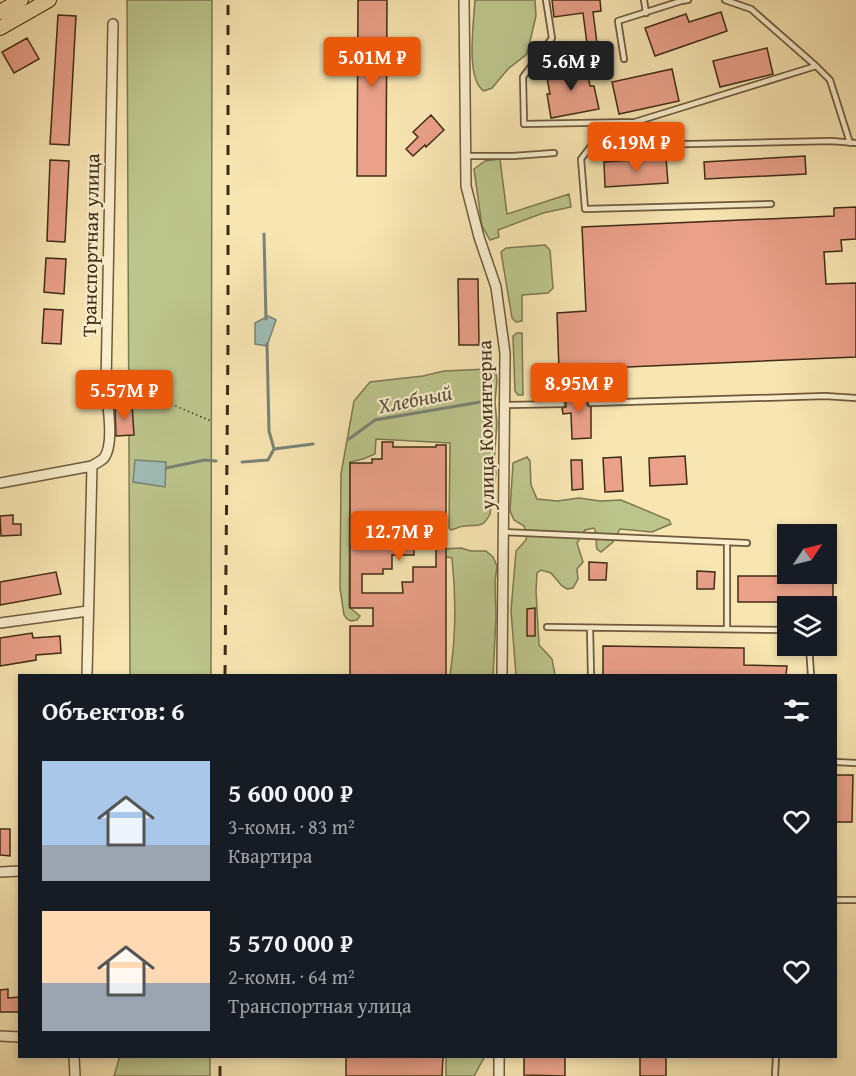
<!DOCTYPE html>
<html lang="ru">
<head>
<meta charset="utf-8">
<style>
  body { margin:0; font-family:"Gentium Book Plus",serif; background:#20242c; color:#f1f3f6; height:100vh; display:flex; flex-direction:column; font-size:22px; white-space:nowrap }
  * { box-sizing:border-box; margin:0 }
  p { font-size:20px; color:#9ea1a6 }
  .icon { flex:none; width:33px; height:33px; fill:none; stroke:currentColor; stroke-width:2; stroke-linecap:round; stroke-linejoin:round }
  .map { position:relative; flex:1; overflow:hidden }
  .panel { position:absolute; left:18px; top:674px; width:819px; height:384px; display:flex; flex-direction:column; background:#171b24; border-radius:0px; box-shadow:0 3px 9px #0003 }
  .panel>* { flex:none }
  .needle { width:39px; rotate:55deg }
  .controls { position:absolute; left:777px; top:524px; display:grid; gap:12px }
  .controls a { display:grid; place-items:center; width:60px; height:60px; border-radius:0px; background:#171b24; box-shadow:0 3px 9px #0003; font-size:30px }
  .price { position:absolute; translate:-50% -51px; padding:0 14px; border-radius:6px; background:#ea580c; color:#fff; font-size:20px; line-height:39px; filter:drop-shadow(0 2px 3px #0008) }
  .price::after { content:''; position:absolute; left:50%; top:36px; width:18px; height:14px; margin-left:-9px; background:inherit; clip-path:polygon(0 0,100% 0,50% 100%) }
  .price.on { background:#222; color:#fff }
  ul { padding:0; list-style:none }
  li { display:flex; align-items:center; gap:18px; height:150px; padding:0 24px }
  li span { display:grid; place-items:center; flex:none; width:168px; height:120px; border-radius:0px; color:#555 }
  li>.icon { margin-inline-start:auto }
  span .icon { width:72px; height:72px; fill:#fffc; stroke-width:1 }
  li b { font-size:26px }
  h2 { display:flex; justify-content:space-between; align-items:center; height:72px; padding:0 24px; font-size:26px }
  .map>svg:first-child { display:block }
  .green { fill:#bcc58c; stroke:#7e7850; stroke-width:1.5 }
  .water { fill:#a0bdb6; stroke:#7a8375; stroke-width:1.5 }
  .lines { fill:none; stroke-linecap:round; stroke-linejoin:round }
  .stream { stroke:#7a8375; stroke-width:3 }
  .building { fill:#eaa089; stroke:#402c14; stroke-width:1.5; fill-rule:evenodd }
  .service-casing { stroke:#6e5a3c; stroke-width:8 }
  .minor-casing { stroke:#6e5a3c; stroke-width:12 }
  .primary-casing { stroke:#402c14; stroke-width:16 }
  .path { stroke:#402c14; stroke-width:1.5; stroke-dasharray:1.5 3; stroke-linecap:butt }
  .service { stroke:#faeecd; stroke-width:4.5 }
  .minor { stroke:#faeecd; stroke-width:9 }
  .primary { stroke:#f7e5b2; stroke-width:14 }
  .rail { stroke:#402c14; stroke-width:3; stroke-dasharray:10 10; stroke-linecap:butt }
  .labels { text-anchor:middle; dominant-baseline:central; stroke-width:4.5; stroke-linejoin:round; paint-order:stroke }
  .street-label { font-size:20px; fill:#402c14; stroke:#faeecd }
  .water-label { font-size:21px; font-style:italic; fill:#58503c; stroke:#faeecd }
</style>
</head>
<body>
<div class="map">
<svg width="856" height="1076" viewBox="0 0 856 1076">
  <rect width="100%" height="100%" fill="#f7e5b2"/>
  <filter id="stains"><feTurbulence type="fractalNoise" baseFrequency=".00333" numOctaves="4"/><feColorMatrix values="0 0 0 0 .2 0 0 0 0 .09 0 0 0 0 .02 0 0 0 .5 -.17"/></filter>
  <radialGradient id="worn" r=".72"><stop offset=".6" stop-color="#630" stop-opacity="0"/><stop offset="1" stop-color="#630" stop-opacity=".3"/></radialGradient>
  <!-- green -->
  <path class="green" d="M 127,0 L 212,0 L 211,675 L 130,675 Z
    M 475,0 L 535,0 L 536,16 L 527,54 L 508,69 L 492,88 L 484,91 C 465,80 474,20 475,0 Z
    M 500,159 L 507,214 L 569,194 L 571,207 L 543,213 L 498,230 L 499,237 L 490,240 L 482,226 L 474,169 L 485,161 Z
    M 545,245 L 550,250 L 553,288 L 548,293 L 522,295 L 522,321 L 516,322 L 512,318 L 501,252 L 506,248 Z
    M 517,333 L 522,333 L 523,395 L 518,395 L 515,391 L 513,336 Z
    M 487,369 L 492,371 L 496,374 L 497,380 L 495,402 L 497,423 L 494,463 L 496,473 L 490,514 C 482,530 477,524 465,526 C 460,526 455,529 451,530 L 449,528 L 450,443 L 376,439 L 375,454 L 363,459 L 350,462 L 349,607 L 360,616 L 357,620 L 351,621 L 347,619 L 344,615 L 340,588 L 341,474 L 354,401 L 370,382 L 423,376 L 444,371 Z
    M 527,457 L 530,461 L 531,485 L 537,499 L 557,501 L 579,498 L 600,501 L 621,500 L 669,520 L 671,524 L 652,532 L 620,529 L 613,542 L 601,552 L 597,549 C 595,542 598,535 594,528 L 585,530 L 577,543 L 583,562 L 577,569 L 578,579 L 573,588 L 567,589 L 562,586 L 551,573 L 541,570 L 537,573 L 536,591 L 539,645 L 552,659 L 555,675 L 516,675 L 511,611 L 516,551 L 526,540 L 527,535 L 524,526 L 514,520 L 510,511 L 513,463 Z
    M 461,548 L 471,551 L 486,551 L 493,557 L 497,566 L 495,581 L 496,618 L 493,675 L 450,675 C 456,637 456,596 452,558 L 442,556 L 442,549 Z
    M 120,1056 L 210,1056 L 210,1076 L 114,1076 Z
    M 446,1056 L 485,1056 L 474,1076 L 446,1076 Z"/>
  <!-- water -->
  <path class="water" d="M 268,316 L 276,320 L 267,346 L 255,344 L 255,323 Z
    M 135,460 L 166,462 L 165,487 L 133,482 Z"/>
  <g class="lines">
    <!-- stream -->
    <path class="stream" d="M 264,234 L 266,319
      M 267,344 L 269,431 L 274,449
      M 349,439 L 375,420 L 492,400
      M 242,462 L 268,460 L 274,449 L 313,444
      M 166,468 L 205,460 L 216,461"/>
  </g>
  <!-- building -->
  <path class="building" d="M 358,0 L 387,0 L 386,176 L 357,176 Z
    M 552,0 L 600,0 L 601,11 L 593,12 L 597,43 L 587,44 L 583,13 L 554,17 Z
    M 721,12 L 727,31 L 655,56 L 645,28 L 686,14 L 689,22 Z
    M 58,15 L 76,16 L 69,145 L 50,144 Z
    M 27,38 L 39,59 L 14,73 L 2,52 Z
    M 767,48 L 773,74 L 720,87 L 713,61 Z
    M 586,65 L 590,86 L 594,86 L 599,109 L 551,118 L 547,94 L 550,94 L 546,72 Z
    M 672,69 L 679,101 L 619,114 L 612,82 Z
    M 431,115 L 444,130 L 426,147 L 425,145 L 413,156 L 406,149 L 418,137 L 413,132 Z
    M 805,156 L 806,174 L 705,179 L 704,162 Z
    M 666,158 L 668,183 L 605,187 L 604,162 Z
    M 50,160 L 69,161 L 65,242 L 47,241 Z
    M 856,207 L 856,239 L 841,240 L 842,251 L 824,252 L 826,284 L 856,283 L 856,357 L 559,370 L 557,313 L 586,311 L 582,227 L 834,216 L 834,208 Z
    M 46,258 L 66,259 L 64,294 L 44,292 Z
    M 458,279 L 478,279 L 479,345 L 459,345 Z
    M 44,309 L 63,310 L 61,344 L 42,343 Z
    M 590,392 L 590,399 L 587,403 L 588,406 L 591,407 L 591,438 L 572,439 L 571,413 L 563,414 L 562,408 L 566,407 L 566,403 L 565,400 L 562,400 L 562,394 Z
    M 132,405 L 134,435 L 116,436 L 115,406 Z
    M 382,442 L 393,442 L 393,447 L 436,447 L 436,445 L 446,445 L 446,675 L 350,675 L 350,626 L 373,626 L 373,608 L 350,608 L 350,463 L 372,463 L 372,459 L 382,459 ZM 414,548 L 436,548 L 436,567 L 413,567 L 413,582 L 402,582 L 403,593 L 362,593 L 362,574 L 383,574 L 383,569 L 392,569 L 392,555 L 414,555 Z
    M 685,456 L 687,484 L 650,486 L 649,458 Z
    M 621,457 L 623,491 L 605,492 L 603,458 Z
    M 571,460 L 582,460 L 583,489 L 572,490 Z
    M 13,515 L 13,524 L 21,524 L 21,535 L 1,536 L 0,516 Z
    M 802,525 L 833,525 L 833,534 L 802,534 Z
    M 589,562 L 607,563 L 606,580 L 589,580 Z
    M 697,571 L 715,572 L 714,589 L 697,589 Z
    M 56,572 L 61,594 L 0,605 L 0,582 Z
    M 802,573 L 833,573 L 833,602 L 738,602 L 738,576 L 802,576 Z
    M 535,608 L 535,636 L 527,636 L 527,609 Z
    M 32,633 L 33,638 L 60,636 L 61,653 L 36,655 L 36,660 L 0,666 L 0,638 Z
    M 603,646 L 744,648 L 744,665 L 787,666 L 786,675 L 603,675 Z
    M 836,775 L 853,775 L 852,822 L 836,822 Z
    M 0,829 L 10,829 L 10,856 L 0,855 Z
    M 8,989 L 8,998 L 20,997 L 20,1012 L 0,1012 L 0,990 Z
    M 346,1056 L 443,1056 L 442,1076 L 346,1076 Z
    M 524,1056 L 565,1056 L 565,1076 L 524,1075 Z
    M 640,1056 L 666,1056 L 666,1076 L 640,1076 Z"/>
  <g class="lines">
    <!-- service casing -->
    <g class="service-casing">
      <path id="service" d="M 546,0 L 552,38 L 523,77 L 524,124 L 635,122 L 816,66 L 830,80 L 850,143
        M 644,0 L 646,13
        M 725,0 L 751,9 L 816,66
        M 624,59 L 618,21 L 681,1 L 688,0
        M 466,156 L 513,156 L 554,153
        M 771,204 L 585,209 L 581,159 L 591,146 L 831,141 L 856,143
        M 591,403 L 825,396 L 856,398
        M 505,405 L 562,404
        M 504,532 L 747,543
        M 727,542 L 727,629
        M 547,627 L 788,630
        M 590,628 L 591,675
        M 809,645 L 811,675
        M 836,762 L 856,763
        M 836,900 L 856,900
        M 775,1076 L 776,1056"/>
    </g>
    <!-- minor casing -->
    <g class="minor-casing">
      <path id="minor" d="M 464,0 L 466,186 L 479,237 L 496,287 L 505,353 L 502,675
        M 0,483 L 92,466
        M 0,623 L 88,611
        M 87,675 L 92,466 C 95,464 101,461 104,458 C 115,444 107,402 106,385 L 113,24
        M 0,872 L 20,871
        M 0,1036 L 20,1037
        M 74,1056 L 75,1076
        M 499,1076 L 499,1056"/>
    </g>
    <!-- primary casing -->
    <g class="primary-casing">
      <path id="primary" d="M 0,12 L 21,0
        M 0,28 L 49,0"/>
    </g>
    <!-- path -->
    <path class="path" d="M 85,386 L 96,386
      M 117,390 L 119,391 L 131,387 L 211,421"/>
    <!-- service -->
    <use href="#service" class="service"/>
    <!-- minor -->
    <use href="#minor" class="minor"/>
    <!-- primary -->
    <use href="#primary" class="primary"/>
    <!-- rail -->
    <path class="rail" d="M 225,675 L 228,342 L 228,0
      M 220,1076 L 220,1056"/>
  </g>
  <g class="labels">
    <!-- street labels -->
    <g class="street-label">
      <text transform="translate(90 245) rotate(-89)">Транспортная улица</text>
      <text transform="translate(485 425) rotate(-91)">улица Коминтерна</text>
    </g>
    <!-- water labels -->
    <g class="water-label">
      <text transform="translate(415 399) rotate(-11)">Хлебный</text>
    </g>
  </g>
  <rect width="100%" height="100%" filter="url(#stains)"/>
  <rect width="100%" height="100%" fill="url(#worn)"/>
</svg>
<div class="controls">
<a><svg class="needle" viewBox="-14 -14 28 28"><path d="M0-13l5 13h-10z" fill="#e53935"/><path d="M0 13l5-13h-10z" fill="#9ea1a6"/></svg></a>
<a><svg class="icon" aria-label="layers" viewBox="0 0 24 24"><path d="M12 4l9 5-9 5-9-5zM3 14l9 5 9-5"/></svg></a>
</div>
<b class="price" style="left:372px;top:88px">5.01M ₽</b>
<b class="price on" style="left:571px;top:92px">5.6M ₽</b>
<b class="price" style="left:636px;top:173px">6.19M ₽</b>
<b class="price" style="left:579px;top:414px">8.95M ₽</b>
<b class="price" style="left:124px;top:421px">5.57M ₽</b>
<b class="price" style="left:399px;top:562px">12.7M ₽</b>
<section class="panel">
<h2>Объектов: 6<svg class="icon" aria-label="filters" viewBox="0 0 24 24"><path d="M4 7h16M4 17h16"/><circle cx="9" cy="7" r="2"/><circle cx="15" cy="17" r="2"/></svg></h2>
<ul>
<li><span style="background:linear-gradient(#a9c7e8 70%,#9aa5b1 0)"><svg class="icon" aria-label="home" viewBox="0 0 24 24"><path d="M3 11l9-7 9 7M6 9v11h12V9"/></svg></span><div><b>5 600 000 ₽</b><p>3-комн. · 83 m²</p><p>Квартира</p></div><svg class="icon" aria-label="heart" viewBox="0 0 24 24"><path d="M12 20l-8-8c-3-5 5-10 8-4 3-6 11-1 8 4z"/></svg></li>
<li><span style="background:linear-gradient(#ffd9b3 60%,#9aa5b1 0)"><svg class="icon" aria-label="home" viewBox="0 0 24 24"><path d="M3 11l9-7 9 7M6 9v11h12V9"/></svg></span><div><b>5 570 000 ₽</b><p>2-комн. · 64 m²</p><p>Транспортная улица</p></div><svg class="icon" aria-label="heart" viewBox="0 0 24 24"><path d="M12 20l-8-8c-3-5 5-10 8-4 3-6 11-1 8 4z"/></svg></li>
</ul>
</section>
</div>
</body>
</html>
